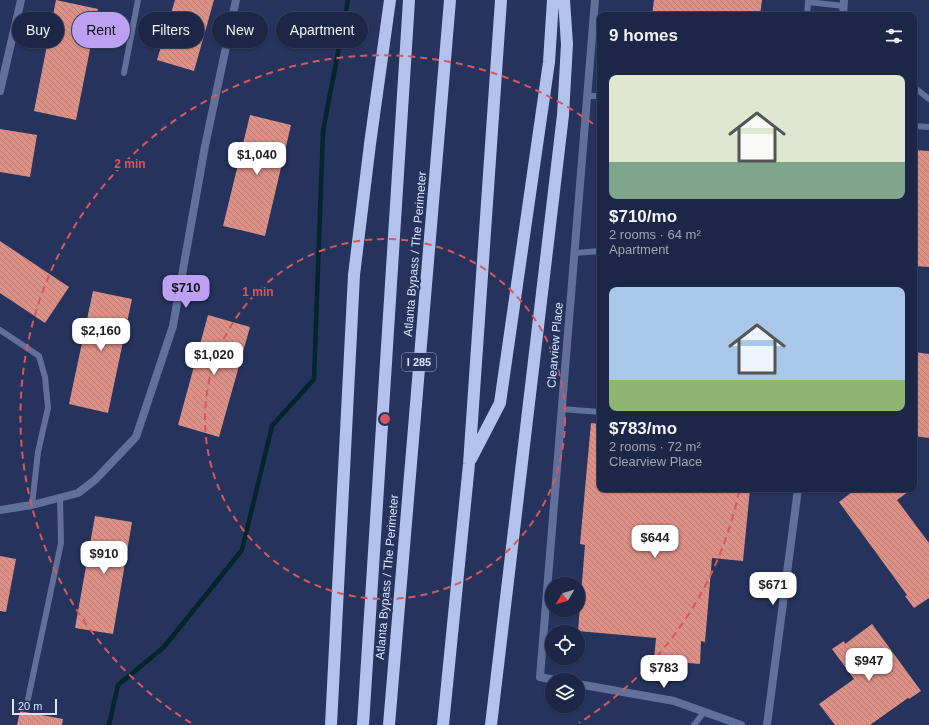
<!DOCTYPE html>
<html lang="en">
<head>
<meta charset="utf-8">
<style>
  body { margin:0; font-family:Arial,sans-serif; background:#252e4d; color:#f1f3f6; height:100vh; display:flex; flex-direction:column; font-size:15px; white-space:nowrap }
  * { box-sizing:border-box; margin:0 }
  p { font-size:13px; color:#a0a5b3 }
  .icon { flex:none; width:22px; height:22px; fill:none; stroke:currentColor; stroke-width:2; stroke-linecap:round; stroke-linejoin:round }
  .map { position:relative; flex:1; overflow:hidden }
  .panel { position:absolute; left:597px; top:12px; width:320px; height:480px; display:flex; flex-direction:column; background:#1c2646; border-radius:8px; box-shadow:0 1px 3px #0004,0 0 0 1px #3a435f }
  .panel>* { flex:none }
  .banner { position:absolute; left:12px; top:12px; width:380px; height:36px; display:flex; gap:8px }
  .needle { width:26px; rotate:232deg }
  .buttons { position:absolute; left:545px; top:577px; display:grid; gap:8px }
  .buttons a { display:grid; place-items:center; width:40px; height:40px; border-radius:50%; background:#1c2646; box-shadow:0 1px 3px #0004,0 0 0 1px #3a435f; font-size:20px }
  .scale { position:absolute; left:12px; bottom:10px; width:45px; box-sizing:border-box; padding-left:4px; border:2px solid #d9e4fe; border-top:0; font-size:11px; line-height:14px; white-space:nowrap; color:#d9e4fe; -webkit-text-stroke:3px #25335d; paint-order:stroke }
  .price { position:absolute; translate:-50% -34px; padding:0 9px; border-radius:8px; background:#fff; color:#222; font-size:13px; line-height:26px; filter:drop-shadow(0 1px 2px #0008) }
  .price::after { content:''; position:absolute; left:50%; top:24px; width:12px; height:9px; margin-left:-6px; background:inherit; clip-path:polygon(0 0,100% 0,50% 100%) }
  .price.selected { background:#bca0f2; color:#111 }
  ul { padding:0; list-style:none }
  li { display:grid; align-content:center; gap:8px; height:212px; padding:0 12px }
  li span { display:grid; place-items:center; height:124px; border-radius:8px; color:#555 }
  li>.icon { margin-inline-start:auto }
  span .icon { width:72px; height:72px; fill:#fffc; stroke-width:1 }
  li b { font-size:17px }
  h2 { display:flex; justify-content:space-between; align-items:center; height:48px; padding:0 12px; font-size:17px }
  .tag { padding:0 14px; border-radius:18px; background:#1c2646; box-shadow:0 1px 3px #0004,0 0 0 1px #3a435f; font-size:14px; line-height:36px }
  .tag.selected { background:#bca0f2; color:#111 }
  .map>svg:first-child { display:block }
  .lines { fill:none; stroke-linecap:round; stroke-linejoin:round }
  .stream { stroke:#042529; stroke-width:4.5 }
  .building { fill:url(#building-back-hatch) }
  .lane { stroke:#60709b; stroke-width:6 }
  .street { stroke:#60709b; stroke-width:8 }
  .highway { stroke:#b2c2ec; stroke-width:12 }
  .ring { fill:none; stroke:#d7575e; stroke-width:2; stroke-dasharray:7 5 }
  .labels { text-anchor:middle; dominant-baseline:central; stroke-width:4; stroke-linejoin:round; paint-order:stroke }
  .shield { fill:#25335d; stroke:#a3afce; stroke-width:1 }
  .shield-label { font-size:11px; font-weight:bold; fill:#d9e4fe }
  .street-label { font-size:12px; fill:#d9e4fe; stroke:#25335d }
  .centre { fill:#d7575e; stroke:#25335d; stroke-width:2 }
  .ring-label { font-size:12px; text-anchor:middle; font-weight:bold; fill:#d7575e; stroke:#25335d; stroke-width:4; stroke-linejoin:round; paint-order:stroke }
</style>
</head>
<body>
<div class="map">
<svg width="929" height="725" viewBox="0 0 929 725">
  <defs>
    <pattern id="building-back-hatch" width="6" height="6" patternUnits="userSpaceOnUse"><rect width="6" height="6" fill="#dc9086"/><path d="M-1 5l2 2M0 0l6 6M5-1l2 2" fill="none" stroke="#b57d78"/></pattern>
  </defs>
  <rect width="100%" height="100%" fill="#25335d"/>
  <g class="lines">
    <!-- stream -->
    <path class="stream" d="M 109,725 L 118,685 L 164,647 L 242,550 L 272,426 L 314,379 L 323,131 L 348,0"/>
  </g>
  <!-- building -->
  <path class="building" d="M 56,0 L 98,9 L 76,120 L 34,111 Z
    M 175,0 L 214,0 L 194,71 L 157,60 Z
    M 654,0 L 762,0 L 760,15 L 652,15 Z
    M 250,115 L 291,125 L 265,236 L 223,226 Z
    M 0,129 L 37,135 L 30,177 L 0,172 Z
    M 914,150 L 929,151 L 929,267 L 914,266 Z
    M 0,241 L 69,287 L 45,323 L 0,293 Z
    M 93,291 L 132,299 L 108,413 L 69,404 Z
    M 208,315 L 250,327 L 219,437 L 178,425 Z
    M 914,352 L 929,354 L 929,438 L 914,436 Z
    M 591,423 L 600,424 L 600,489 L 750,489 L 743,561 L 712,558 L 705,642 L 701,641 L 700,664 L 654,660 L 656,638 L 578,631 L 585,545 L 580,544 Z
    M 856,489 L 912,489 L 897,500 L 929,543 L 929,598 L 914,608 L 905,596 L 907,595 L 839,502 Z
    M 95,516 L 132,522 L 113,634 L 75,628 Z
    M 0,556 L 16,559 L 6,612 L 0,611 Z
    M 872,624 L 921,691 L 909,699 L 908,698 L 870,725 L 835,725 L 819,704 L 854,679 L 832,649 L 844,641 L 845,644 Z
    M 20,711 L 63,719 L 62,725 L 17,725 Z"/>
  <g class="lines">
    <!-- lane -->
    <path class="lane" d="M 807,15 L 808,2 L 844,6
      M 124,73 L 138,0
      M 914,87 L 929,99
      M 588,96 L 600,96
      M 914,126 L 929,127
      M 575,253 L 600,251
      M 0,330 L 39,356 L 45,377 L 48,408 L 38,452 L 32,505
      M 561,409 L 600,412
      M 754,586 L 785,589
      M 28,699 L 61,543 L 60,497
      M 694,725 L 704,712"/>
    <!-- street -->
    <path class="street" d="M 843,15 L 844,0
      M 0,91 L 21,0
      M 0,510 L 32,505 L 78,493 L 95,480 L 136,437 L 173,326 L 205,146 L 236,0
      M 555,680 L 540,677 L 595,0
      M 578,684 L 674,701 L 741,725
      M 767,725 L 798,489"/>
    <!-- highway -->
    <path class="highway" d="M 471,459 L 500,403 L 549,62 L 553,0
      M 331,725 L 354,275 L 370,144 L 390,0
      M 363,725 L 409,0
      M 389,725 L 450,0
      M 443,725 L 469,464 L 501,0
      M 491,725 L 563,115 L 567,44 L 564,0"/>
  </g>
  <!-- distance rings -->
  <g class="ring">
    <circle cx="385" cy="419" r="180"/>
    <path d="M739 491A361 361 0 0 1 579 723M191 723A361 361 0 1 1 600 129"/>
  </g>
  <g class="labels">
    <!-- shield labels -->
    <rect class="shield" x="402" y="353" width="34" height="18" rx="3"/>
    <g class="shield-label">
      <text x="419" y="362">I 285</text>
    </g>
    <!-- street labels -->
    <g class="street-label">
      <text transform="translate(415 254) rotate(-85)">Atlanta Bypass / The Perimeter</text>
      <text transform="translate(555 345) rotate(-85)">Clearview Place</text>
      <text transform="translate(387 577) rotate(-85)">Atlanta Bypass / The Perimeter</text>
    </g>
  </g>
  <circle cx="385" cy="419" r="6" class="centre"/>
  <g class="ring-label">
    <text x="130" y="168">2 min</text>
    <text x="258" y="296">1 min</text>
  </g>
</svg>
<div class="buttons">
<a><svg class="needle" viewBox="-14 -14 28 28"><path d="M0-13l5 13h-10z" fill="#e53935"/><path d="M0 13l5-13h-10z" fill="#a0a5b3"/></svg></a>
<a><svg class="icon" aria-label="locate" viewBox="0 0 24 24"><circle cx="12" cy="12" r="6"/><path d="M12 2v4M12 18v4M2 12h4M18 12h4"/></svg></a>
<a><svg class="icon" aria-label="layers" viewBox="0 0 24 24"><path d="M12 4l9 5-9 5-9-5zM3 14l9 5 9-5"/></svg></a>
</div>
<div class="scale">20 m</div>
<b class="price" style="left:257px;top:176px">$1,040</b>
<b class="price selected" style="left:186px;top:309px">$710</b>
<b class="price" style="left:101px;top:352px">$2,160</b>
<b class="price" style="left:214px;top:376px">$1,020</b>
<b class="price" style="left:655px;top:559px">$644</b>
<b class="price" style="left:104px;top:575px">$910</b>
<b class="price" style="left:773px;top:606px">$671</b>
<b class="price" style="left:869px;top:682px">$947</b>
<b class="price" style="left:664px;top:689px">$783</b>
<div class="banner">
<a class="tag">Buy</a>
<a class="tag selected">Rent</a>
<a class="tag">Filters</a>
<a class="tag">New</a>
<a class="tag">Apartment</a>
</div>
<section class="panel">
<h2>9 homes<svg class="icon" aria-label="filters" viewBox="0 0 24 24"><path d="M4 7h16M4 17h16"/><circle cx="9" cy="7" r="2"/><circle cx="15" cy="17" r="2"/></svg></h2>
<ul>
<li><span style="background:linear-gradient(#dfe7d0 70%,#7fa58c 0)"><svg class="icon" aria-label="home" viewBox="0 0 24 24"><path d="M3 11l9-7 9 7M6 9v11h12V9"/></svg></span><div><b>$710/mo</b><p>2 rooms · 64 m²</p><p>Apartment</p></div></li>
<li><span style="background:linear-gradient(#a9c7e8 75%,#8fb573 0)"><svg class="icon" aria-label="home" viewBox="0 0 24 24"><path d="M3 11l9-7 9 7M6 9v11h12V9"/></svg></span><div><b>$783/mo</b><p>2 rooms · 72 m²</p><p>Clearview Place</p></div></li>
</ul>
</section>
</div>
</body>
</html>
